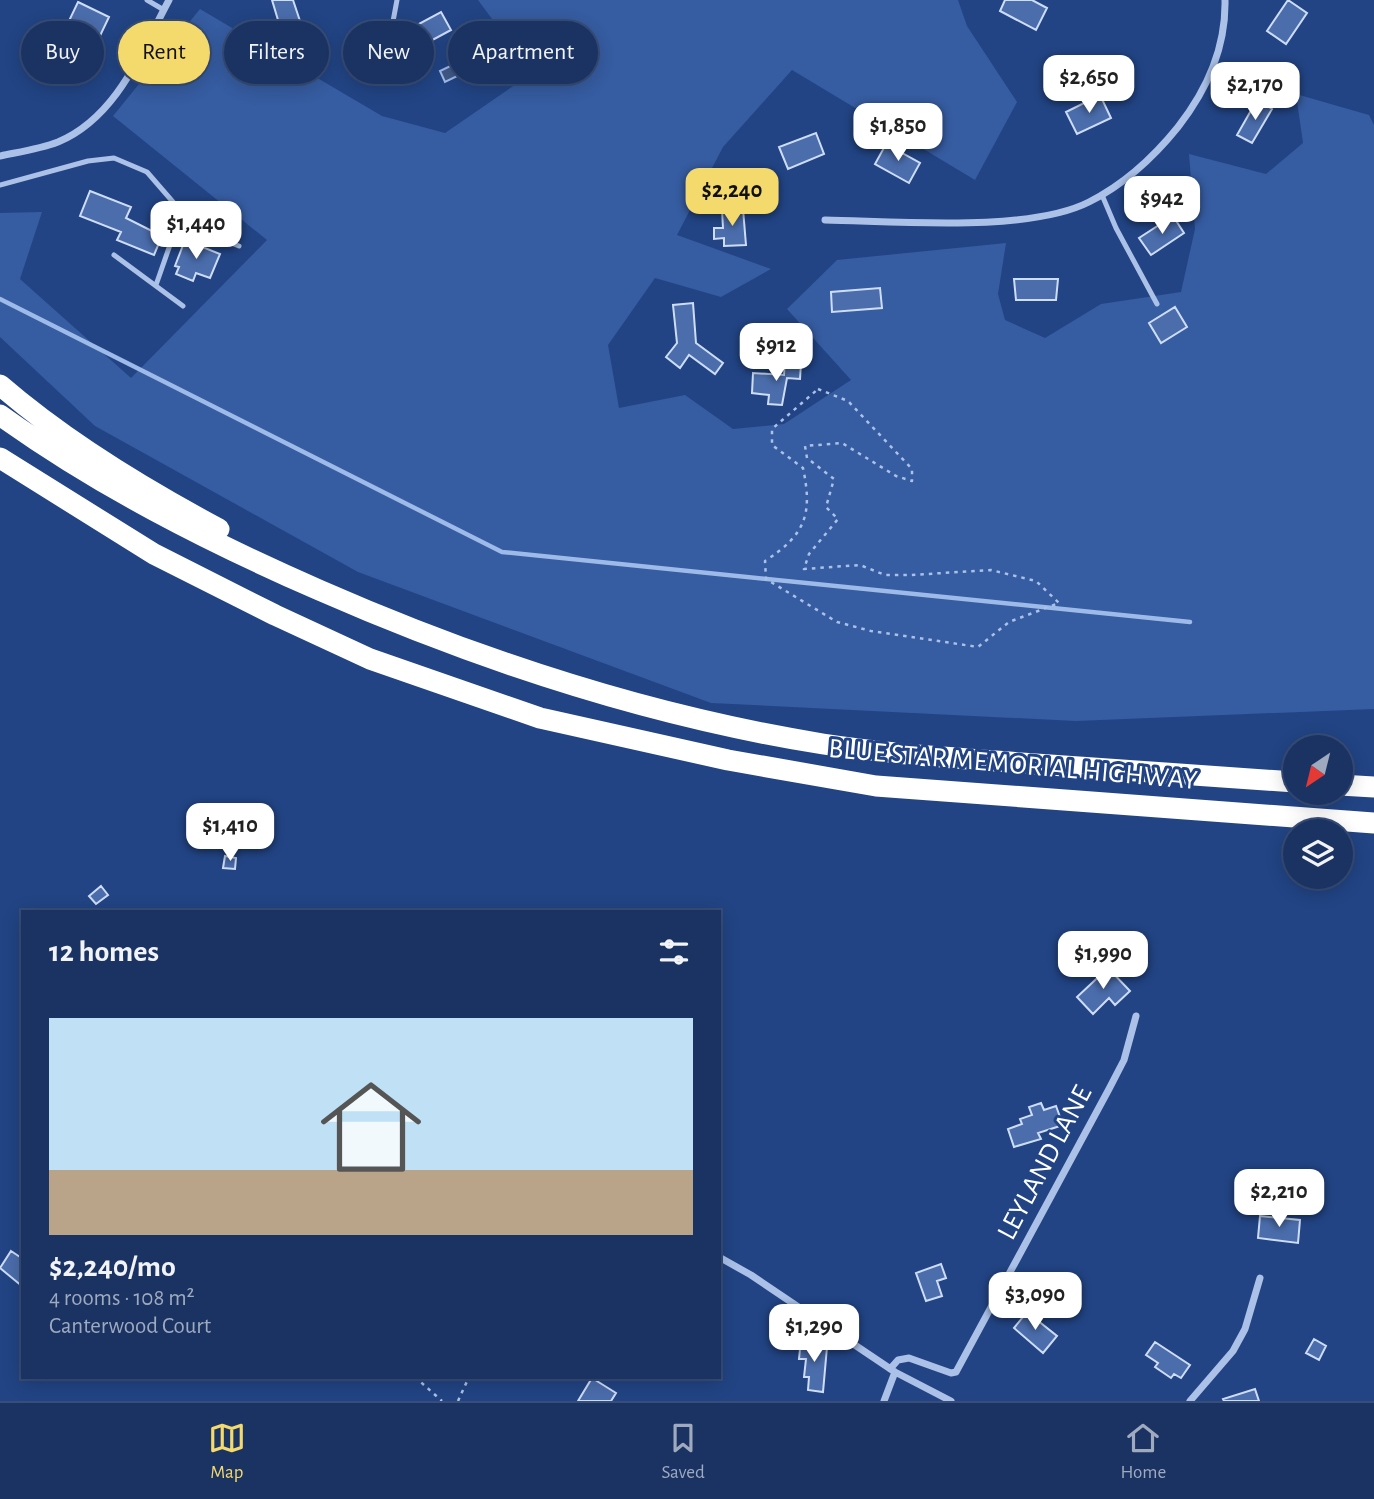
<!DOCTYPE html>
<html lang="en">
<head>
<meta charset="utf-8">
<style>
  body { margin:0; font-family:"Alegreya Sans",sans-serif; background:#233b69; color:#f1f3f6; height:100vh; display:flex; flex-direction:column; font-size:26px; white-space:nowrap }
  * { box-sizing:border-box; margin:0 }
  p { font-size:23px; color:#9faabe }
  .icon { flex:none; width:38px; height:38px; fill:none; stroke:currentColor; stroke-width:2; stroke-linecap:round; stroke-linejoin:round }
  .map { position:relative; flex:1; overflow:hidden }
  .sheet { position:absolute; left:21px; top:910px; width:700px; height:469px; display:flex; flex-direction:column; background:#1a3363; border-radius:0px; box-shadow:0 4px 18px #0003,0 0 0 2px #384e78 }
  .sheet>* { flex:none }
  .hud { position:absolute; left:21px; top:21px; width:700px; height:63px; display:flex; gap:14px }
  .needle { width:46px; rotate:215deg }
  .controls { position:absolute; left:1283px; top:735px; display:grid; gap:14px }
  .controls a { display:grid; place-items:center; width:70px; height:70px; border-radius:50%; background:#1a3363; box-shadow:0 4px 18px #0003,0 0 0 2px #384e78; font-size:35px }
  .price { position:absolute; translate:-50% -60px; padding:0 16px; border-radius:14px; background:#fff; color:#222; font-size:23px; line-height:46px; filter:drop-shadow(0 2px 4px #0008) }
  .price::after { content:''; position:absolute; left:50%; top:42px; width:21px; height:16px; margin-left:-10px; background:inherit; clip-path:polygon(0 0,100% 0,50% 100%) }
  .price.active { background:#f4d96d; color:#111 }
  ul { padding:0; list-style:none }
  li { display:grid; align-content:center; gap:14px; height:371px; padding:0 28px }
  li span { display:grid; place-items:center; height:217px; border-radius:0px; color:#555 }
  li>.icon { margin-inline-start:auto }
  span .icon { width:126px; height:126px; fill:#fffc; stroke-width:1 }
  li b { font-size:30px }
  h2 { display:flex; justify-content:space-between; align-items:center; height:84px; padding:0 28px; font-size:30px }
  .tag { padding:0 24px; border-radius:32px; background:#1a3363; box-shadow:0 4px 18px #0003,0 0 0 2px #384e78; font-size:24px; line-height:63px }
  .tag.active { background:#f4d96d; color:#111 }
  .dock { display:flex; justify-content:space-around; align-items:center; height:98px; border-top:2px solid #384e78; background:#1a3363; font-size:19px; color:#9faabe }
  .dock a { display:grid; justify-items:center; gap:4px }
  .dock .active { color:#f4d96d }
  .map>svg:first-child { display:block }
  .green { fill:#365ca1 }
  .water { fill:#415988; stroke:#9ebae9; stroke-width:2 }
  .lines { fill:none; stroke-linecap:round; stroke-linejoin:round }
  .stream { stroke:#9ebae9; stroke-width:4.5 }
  .building { fill:#4b6dac; stroke:#ceddf6; stroke-width:2 }
  .path { stroke:#abc1e8; stroke-width:2.5; stroke-dasharray:3.5 5; stroke-linecap:butt }
  .lane { stroke:#abc1e8; stroke-width:5 }
  .street { stroke:#abc1e8; stroke-width:7 }
  .highway { stroke:#fff; stroke-width:21 }
  .labels { text-anchor:middle; dominant-baseline:central; stroke-width:6; stroke-linejoin:round; paint-order:stroke }
  .street-label { font-size:28px; fill:#fff; stroke:#224484 }
</style>
</head>
<body>
<div class="map">
<svg width="1374" height="1401" viewBox="0 0 1374 1401">
  <rect width="100%" height="100%" fill="#224484"/>
  <!-- green -->
  <path class="green" d="M 478,0 L 958,0 L 967,26 L 1017,102 L 975,180 L 792,70 L 723,147 L 677,235 L 771,269 L 721,297 L 655,278 L 608,345 L 619,408 L 685,395 L 733,429 L 784,424 L 851,380 L 787,309 L 837,260 L 1006,243 L 998,294 L 1005,320 L 1045,338 L 1101,304 L 1181,292 L 1195,229 L 1189,154 L 1266,174 L 1303,143 L 1296,94 L 1369,115 L 1374,125 L 1374,709 L 1076,721 L 711,703 L 358,572 L 95,426 L 0,337 L 0,213 L 42,212 L 20,279 L 131,378 L 267,240 L 113,116 L 200,9 L 382,116 L 445,133 L 532,73 Z"/>
  <!-- water -->
  <path class="water" d="M 469,57 L 474,68 L 445,82 L 440,71 Z"/>
  <g class="lines">
    <!-- stream -->
    <path class="stream" d="M 0,299 L 502,552 L 1190,622"/>
  </g>
  <!-- building -->
  <path class="building" d="M 272,0 L 293,0 L 301,24 L 281,30 Z
    M 1005,0 L 1032,0 L 1047,8 L 1036,30 L 1000,11 Z
    M 1288,0 L 1307,13 L 1286,44 L 1267,31 Z
    M 78,2 L 109,17 L 97,42 L 67,25 Z
    M 441,12 L 451,30 L 414,50 L 404,32 Z
    M 1100,95 L 1111,118 L 1077,134 L 1066,112 Z
    M 1257,100 L 1272,109 L 1252,143 L 1237,135 Z
    M 816,133 L 824,154 L 788,169 L 779,147 Z
    M 886,144 L 920,163 L 909,183 L 875,164 Z
    M 90,191 L 131,207 L 126,218 L 162,236 L 154,255 L 117,240 L 121,232 L 80,216 Z
    M 743,209 L 746,245 L 724,246 L 724,238 L 714,239 L 714,228 L 723,228 L 722,210 Z
    M 1173,216 L 1184,233 L 1151,255 L 1139,238 Z
    M 185,240 L 220,254 L 210,278 L 196,273 L 193,281 L 176,274 L 179,267 L 175,266 Z
    M 1014,279 L 1058,279 L 1056,300 L 1016,300 Z
    M 880,288 L 882,308 L 832,312 L 831,292 Z
    M 693,303 L 696,343 L 723,363 L 715,374 L 689,355 L 680,368 L 666,357 L 677,343 L 673,305 Z
    M 1175,307 L 1187,327 L 1161,343 L 1149,323 Z
    M 785,361 L 801,363 L 800,379 L 787,378 L 782,405 L 768,404 L 769,395 L 752,393 L 753,373 L 784,375 Z
    M 225,856 L 236,858 L 235,869 L 223,868 Z
    M 101,886 L 108,895 L 96,904 L 89,896 Z
    M 1108,968 L 1130,991 L 1115,1005 L 1109,998 L 1093,1014 L 1077,997 Z
    M 1041,1103 L 1044,1110 L 1056,1106 L 1063,1125 L 1038,1133 L 1041,1139 L 1014,1147 L 1008,1129 L 1022,1124 L 1020,1119 L 1032,1115 L 1029,1107 Z
    M 1260,1216 L 1300,1220 L 1298,1243 L 1258,1238 Z
    M 11,1251 L 23,1259 L 23,1287 L 0,1268 Z
    M 941,1264 L 946,1278 L 937,1281 L 942,1296 L 926,1301 L 916,1273 Z
    M 1027,1312 L 1057,1336 L 1043,1353 L 1014,1328 Z
    M 801,1339 L 827,1347 L 823,1392 L 808,1390 L 809,1377 L 804,1377 L 806,1359 L 799,1359 Z
    M 1314,1339 L 1326,1346 L 1319,1360 L 1306,1353 Z
    M 1155,1342 L 1190,1365 L 1181,1378 L 1174,1374 L 1171,1378 L 1155,1367 L 1158,1363 L 1146,1355 Z
    M 592,1378 L 616,1393 L 611,1401 L 578,1401 Z
    M 1255,1389 L 1259,1401 L 1224,1401 L 1223,1399 Z"/>
  <g class="lines">
    <!-- path -->
    <path class="path" d="M 818,389 L 848,401 L 912,469 L 912,481 L 896,476 L 842,443 L 805,446 L 807,458 L 834,479 L 826,507 L 838,519 L 809,554 L 804,569 L 860,565 L 885,575 L 911,575 L 991,570 L 1036,581 L 1059,603 L 1009,622 L 978,647 L 871,631 L 837,622 L 766,579 L 765,561 C 805,535 813,515 803,468 L 772,445 L 772,429 Z
      M 415,1377 L 442,1401
      M 458,1401 L 469,1377"/>
    <!-- lane -->
    <path class="lane" d="M 147,0 L 164,10
      M 388,48 L 397,0
      M 0,185 L 88,161 L 114,158 L 147,172 L 173,202 L 178,222 L 156,285
      M 1102,195 L 1116,228 L 1157,304
      M 178,222 L 239,246
      M 114,255 L 183,306"/>
    <!-- street -->
    <path class="street" d="M 0,156 C 19,152 40,149 58,142 C 117,117 141,52 169,0
      M 825,220 C 894,221 1028,233 1089,202 C 1125,184 1153,158 1178,127 C 1207,90 1226,48 1225,0
      M 719,1257 L 751,1275 L 895,1372 L 951,1401
      M 890,1369 L 898,1360 L 909,1358 L 951,1373 L 956,1372 L 1109,1089 L 1124,1060 L 1136,1016
      M 884,1401 L 895,1372
      M 1190,1401 L 1233,1351 L 1245,1329 L 1260,1278"/>
    <!-- highway -->
    <path class="highway" d="M 0,385 C 66,442 142,488 219,529
      M 0,415 C 99,486 207,541 319,590 C 481,661 648,716 823,744 C 888,754 955,758 1021,763 C 1112,769 1204,776 1295,782
      M 0,458 L 154,554 L 275,615 L 370,659 L 540,718 L 728,760 L 876,786 L 1374,823
      M 1340,785 L 1374,787"/>
  </g>
  <g class="labels">
    <!-- street labels -->
    <g class="street-label">
      <text transform="translate(1013 765) rotate(5)">BLUE STAR MEMORIAL HIGHWAY</text>
      <text transform="translate(1045 1163) rotate(-62)">LEYLAND LANE</text>
    </g>
  </g>
</svg>
<div class="controls">
<a><svg class="needle" viewBox="-14 -14 28 28"><path d="M0-13l5 13h-10z" fill="#e53935"/><path d="M0 13l5-13h-10z" fill="#9faabe"/></svg></a>
<a><svg class="icon" aria-label="layers" viewBox="0 0 24 24"><path d="M12 4l9 5-9 5-9-5zM3 14l9 5 9-5"/></svg></a>
</div>
<b class="price" style="left:1089px;top:115px">$2,650</b>
<b class="price" style="left:1255px;top:122px">$2,170</b>
<b class="price" style="left:898px;top:163px">$1,850</b>
<b class="price active" style="left:732px;top:228px">$2,240</b>
<b class="price" style="left:1162px;top:236px">$942</b>
<b class="price" style="left:196px;top:261px">$1,440</b>
<b class="price" style="left:776px;top:383px">$912</b>
<b class="price" style="left:230px;top:863px">$1,410</b>
<b class="price" style="left:1103px;top:991px">$1,990</b>
<b class="price" style="left:1279px;top:1229px">$2,210</b>
<b class="price" style="left:1035px;top:1332px">$3,090</b>
<b class="price" style="left:814px;top:1364px">$1,290</b>
<div class="hud">
<a class="tag">Buy</a>
<a class="tag active">Rent</a>
<a class="tag">Filters</a>
<a class="tag">New</a>
<a class="tag">Apartment</a>
</div>
<section class="sheet">
<h2>12 homes<svg class="icon" aria-label="filters" viewBox="0 0 24 24"><path d="M4 7h16M4 17h16"/><circle cx="9" cy="7" r="2"/><circle cx="15" cy="17" r="2"/></svg></h2>
<ul>
<li><span style="background:linear-gradient(#bfe0f5 70%,#b9a48a 0)"><svg class="icon" aria-label="home" viewBox="0 0 24 24"><path d="M3 11l9-7 9 7M6 9v11h12V9"/></svg></span><div><b>$2,240/mo</b><p>4 rooms · 108 m²</p><p>Canterwood Court</p></div></li>
</ul>
</section>
</div>
<nav class="dock">
<a class="active"><svg class="icon" aria-label="map" viewBox="0 0 24 24"><path d="M3 6l6-2 6 2 6-2v14l-6 2-6-2-6 2zM9 4v14M15 6v14"/></svg>Map</a>
<a><svg class="icon" aria-label="saved" viewBox="0 0 24 24"><path d="M7 4h10v16l-5-4-5 4z"/></svg>Saved</a>
<a><svg class="icon" aria-label="home" viewBox="0 0 24 24"><path d="M3 11l9-7 9 7M6 9v11h12V9"/></svg>Home</a>
</nav>
</body>
</html>
